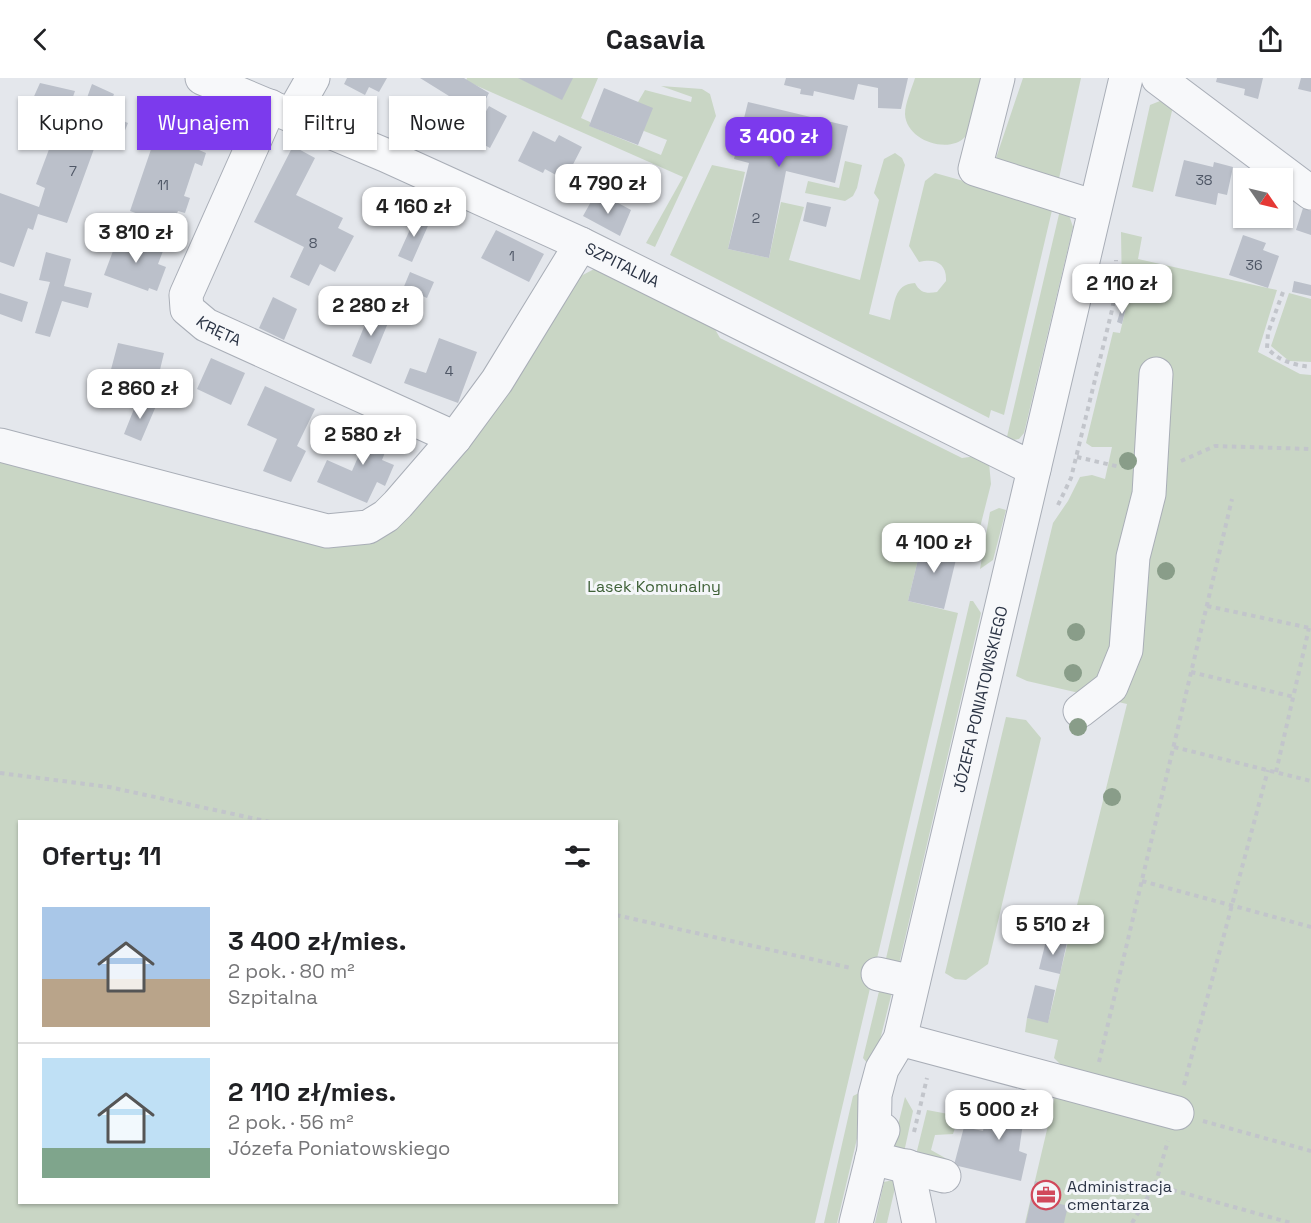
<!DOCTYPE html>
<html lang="pl">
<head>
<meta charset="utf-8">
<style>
  body { margin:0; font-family:"Space Grotesk",sans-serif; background:#f6f6f6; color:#202124; height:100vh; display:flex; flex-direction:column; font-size:22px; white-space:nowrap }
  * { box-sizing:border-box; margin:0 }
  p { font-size:20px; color:#757577 }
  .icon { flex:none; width:33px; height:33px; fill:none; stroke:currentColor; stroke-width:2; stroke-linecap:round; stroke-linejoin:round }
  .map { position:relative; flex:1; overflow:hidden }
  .drawer { position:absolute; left:18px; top:742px; width:600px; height:384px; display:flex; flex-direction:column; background:#fff; border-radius:0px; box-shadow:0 2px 4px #0004 }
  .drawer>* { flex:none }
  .guide { position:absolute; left:18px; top:18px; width:600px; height:54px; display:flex; gap:12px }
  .needle { width:39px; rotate:124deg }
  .buttons { position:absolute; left:1233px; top:90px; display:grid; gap:12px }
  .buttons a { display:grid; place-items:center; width:60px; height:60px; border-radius:0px; background:#fff; box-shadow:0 2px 4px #0004; font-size:30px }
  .price { position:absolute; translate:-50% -51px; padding:0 14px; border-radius:12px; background:#fff; color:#222; font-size:20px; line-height:39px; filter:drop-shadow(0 2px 3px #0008) }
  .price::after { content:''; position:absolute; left:50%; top:36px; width:18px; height:14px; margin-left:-9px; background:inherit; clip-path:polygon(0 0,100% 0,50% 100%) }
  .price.on { background:#7c3aed; color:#fff }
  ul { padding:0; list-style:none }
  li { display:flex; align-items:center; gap:18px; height:150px; padding:0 24px }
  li+li { border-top:2px solid #e0e0e0 }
  li span { display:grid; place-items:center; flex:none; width:168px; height:120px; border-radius:0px; color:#555 }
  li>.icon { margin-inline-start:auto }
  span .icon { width:72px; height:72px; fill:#fffc; stroke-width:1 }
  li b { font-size:26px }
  h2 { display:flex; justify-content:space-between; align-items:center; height:72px; padding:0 24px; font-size:26px }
  .chip { padding:0 21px; border-radius:0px; background:#fff; box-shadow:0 2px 4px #0004; font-size:21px; line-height:54px }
  .chip.on { background:#7c3aed; color:#fff }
  header { display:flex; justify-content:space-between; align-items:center; height:78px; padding:0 24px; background:#fff; font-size:27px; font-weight:700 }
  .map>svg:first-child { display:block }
  .green { fill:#c9d6c5; fill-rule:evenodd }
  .building { fill:#bbc0ca }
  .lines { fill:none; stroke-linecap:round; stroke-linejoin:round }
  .minor-casing { stroke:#a9aeb7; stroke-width:35 }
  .path { stroke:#c2c5cb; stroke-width:4; stroke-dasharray:4.5 4.5; stroke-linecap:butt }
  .minor { stroke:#f7f8fa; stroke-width:33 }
  .tree { fill:#899d89 }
  .labels { text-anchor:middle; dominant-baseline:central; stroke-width:6; stroke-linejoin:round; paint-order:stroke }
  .number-label { font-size:14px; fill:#4f5766 }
  .street-label { font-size:16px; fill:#2b3445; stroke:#f4f6f9 }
  .park-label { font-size:16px; fill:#3f6138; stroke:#f4f6f9 }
  .poi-label { font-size:16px; fill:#2b3445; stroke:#f4f6f9; text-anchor:start }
</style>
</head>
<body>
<header><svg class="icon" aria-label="back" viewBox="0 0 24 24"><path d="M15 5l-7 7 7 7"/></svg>Casavia<svg class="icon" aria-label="share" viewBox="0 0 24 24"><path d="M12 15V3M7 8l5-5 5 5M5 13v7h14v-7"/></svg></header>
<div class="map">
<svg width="1311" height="1145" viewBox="0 0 1311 1145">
  <rect width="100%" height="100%" fill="#e4e7ec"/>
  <!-- green -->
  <path class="green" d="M 467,0 L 598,0 L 581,40 L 590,44 L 590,48 L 661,77 L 667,62 L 644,53 L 638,24 L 645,12 L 691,24 L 692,19 L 661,8 L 702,11 L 710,16 L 716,38 L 655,169 L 646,165 L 683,99 L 466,3 Z
    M 915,0 L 983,0 C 979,14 974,48 966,58 C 950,77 906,63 905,36 C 905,25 912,10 915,0 Z
    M 1023,0 L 1081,0 L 1058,105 L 1001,87 L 996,80 Z
    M 1175,20 L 1153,114 L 1132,109 L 1150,27 L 1160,23 L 1169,25 Z
    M 895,75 L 902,80 L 905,87 L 869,236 L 890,242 C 895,227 893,206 915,205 C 920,215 927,216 937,214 L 946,203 C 947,185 935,180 919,184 L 909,168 L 925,103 L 935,95 L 1053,128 L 1004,337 L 991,332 L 989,340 L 670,177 L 712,87 L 745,94 L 728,171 L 769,180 L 781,124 L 804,129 L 789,182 L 860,202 L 879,122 L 874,115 L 884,81 Z
    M 845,83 L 862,87 L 857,110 L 853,118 L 845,123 L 805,115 L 808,103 L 839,110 Z
    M 1060,132 L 1069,137 L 1073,149 L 1024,355 L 1019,361 L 1006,363 Z
    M 1121,154 L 1142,159 L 1138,181 L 1277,212 L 1258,274 L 1300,296 L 1311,297 L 1311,1145 L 1025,1145 L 1062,988 L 1054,980 L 1058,962 L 1025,954 L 1027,940 L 1048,944 L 1127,626 L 1027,603 L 1016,598 L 1053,445 L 1068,423 L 1080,399 L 1092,397 L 1105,401 L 1112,369 L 1092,369 L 1086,365 L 1113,254 L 1120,255 L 1129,217 L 1122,214 Z
    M 598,189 L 712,246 L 720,260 L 962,380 L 977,378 L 989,385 L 991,406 L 974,473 L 923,461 L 908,523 L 958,535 L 815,1145 L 0,1145 L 0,381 L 373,458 L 577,200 ZM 20,744 L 616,744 L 616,1125 L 20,1125 Z
    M 1289,215 L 1311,221 L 1311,284 L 1289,283 L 1271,268 Z
    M 999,430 L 1006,432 L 993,482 L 980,491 L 990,434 Z
    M 970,523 L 973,523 L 981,535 L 899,886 L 884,889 Z
    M 1006,639 L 1026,642 L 1041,660 L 988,886 L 966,902 L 955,901 L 945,895 Z
    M 881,905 L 892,914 L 874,986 L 868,986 L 863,980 Z
    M 869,1010 L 837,1145 L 824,1145 L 853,1018 Z
    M 905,1019 L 913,1033 L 903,1079 L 900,1080 L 893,1067 Z
    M 927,1032 L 959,1038 L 953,1056 L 935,1057 L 931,1072 L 947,1081 L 944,1093 L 914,1085 Z
    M 897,1101 L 887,1145 L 875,1145 L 884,1104 Z"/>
  <!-- building -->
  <path class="building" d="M 347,0 L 387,0 L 379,14 L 369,9 L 365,17 L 344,6 Z
    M 420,0 L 464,0 L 489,15 L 478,36 Z
    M 518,0 L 573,0 L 562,22 Z
    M 786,0 L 908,0 L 901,31 L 878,30 L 878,10 L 858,6 L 854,22 L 814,13 L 813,18 L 800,16 L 801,11 L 784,7 Z
    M 1217,0 L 1263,0 L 1258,21 L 1244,17 L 1245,11 L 1216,4 Z
    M 1301,0 L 1311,0 L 1311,14 L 1298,11 Z
    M 40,5 L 75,13 L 62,51 L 47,46 L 46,50 L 34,46 L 36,40 L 26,36 Z
    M 92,6 L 114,16 L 67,145 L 38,136 L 33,152 L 28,150 L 14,189 L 0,184 L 0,115 L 39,129 L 45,110 L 36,106 L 51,66 L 68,72 Z
    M 604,10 L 653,30 L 638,67 L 589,48 Z
    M 748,24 L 848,48 L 835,105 L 786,93 L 769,180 L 728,171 L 749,85 L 734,81 Z
    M 489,28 L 507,38 L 490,70 L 471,60 Z
    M 111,38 L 128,45 L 118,70 L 102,63 Z
    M 161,42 L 205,57 L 199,72 L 206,75 L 202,88 L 195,85 L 184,118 L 190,120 L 185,135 L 178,133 L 172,148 L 130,133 Z
    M 533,53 L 555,64 L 559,57 L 582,69 L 565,102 L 545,91 L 543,95 L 518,83 Z
    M 293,68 L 315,80 L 296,117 L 343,140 L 338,150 L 354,158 L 335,194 L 320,186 L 309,208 L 290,199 L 304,169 L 254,144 Z
    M 1184,82 L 1213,89 L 1214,84 L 1233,89 L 1227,117 L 1218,115 L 1216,127 L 1175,118 Z
    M 593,120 L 606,127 L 609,120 L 631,132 L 620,158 L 583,138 Z
    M 807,124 L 831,129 L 826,149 L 803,143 Z
    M 1303,130 L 1311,133 L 1311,157 L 1296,152 Z
    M 417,136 L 431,141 L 412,184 L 398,178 Z
    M 496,152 L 544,176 L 529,204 L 481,180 Z
    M 119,157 L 163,173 L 158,186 L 166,189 L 157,213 L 149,210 L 148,213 L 104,197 Z
    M 1243,157 L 1266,165 L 1263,172 L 1279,178 L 1268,210 L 1229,197 Z
    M 46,174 L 71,181 L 64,208 L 92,215 L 88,230 L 62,223 L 50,259 L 35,255 L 50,204 L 39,202 Z
    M 410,194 L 434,204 L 427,220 L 420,217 L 416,225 L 400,218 Z
    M 1294,203 L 1311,207 L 1311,218 L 1292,214 Z
    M 0,215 L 28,224 L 22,244 L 0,236 Z
    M 273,219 L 297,231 L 284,262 L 259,250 Z
    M 1122,227 L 1126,229 L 1122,246 L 1117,244 Z
    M 371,232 L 390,240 L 371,286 L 352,278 Z
    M 439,260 L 477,274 L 458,325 L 404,305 L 410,290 L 426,295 Z
    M 118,265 L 164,275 L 158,300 L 150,297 L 144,312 L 109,299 Z
    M 211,280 L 245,295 L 231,327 L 197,311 Z
    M 265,308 L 315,331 L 297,368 L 306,373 L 291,404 L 263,393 L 277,361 L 247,347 Z
    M 138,321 L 156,328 L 141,363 L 124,356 Z
    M 375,340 L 395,349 L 382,382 L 394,387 L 385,408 L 377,404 L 367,425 L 317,404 L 327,382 L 352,393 Z
    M 923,461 L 959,469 L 944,531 L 908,523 Z
    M 1047,859 L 1067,864 L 1060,896 L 1039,891 Z
    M 1035,907 L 1055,912 L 1048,945 L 1027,940 Z
    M 1019,1015 L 1042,1020 L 1037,1041 L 1024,1038 L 1019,1073 L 1027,1076 L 1021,1103 L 954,1087 L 964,1049 L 983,1053 L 986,1038 L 999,1031 L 1014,1034 Z
    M 1035,1103 L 1061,1110 L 1057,1125 L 1068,1128 L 1064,1145 L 1026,1145 Z"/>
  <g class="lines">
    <!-- minor casing -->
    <g class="minor-casing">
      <g id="minor">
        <path id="s1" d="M 202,0 L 385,77 L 581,166 L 1034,391"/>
        <path d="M 998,0 L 975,91 L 1095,129"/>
        <path d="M 1158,0 L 1311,115"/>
        <path id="s2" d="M 270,28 L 186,217 L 187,231 L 206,247 L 455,360"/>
        <path d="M 292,37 L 313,0"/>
        <path d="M 0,367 L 327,453 L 368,449 L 386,438 L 398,426 L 455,360 L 497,303 L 581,166"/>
        <path d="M 1080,633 L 1111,609 L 1126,572 L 1133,479 L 1149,416 L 1156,296"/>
        <path d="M 878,896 L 913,904"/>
        <path d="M 900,961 L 1177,1035"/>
        <path id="s3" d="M 874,1072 L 875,1017 L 882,991 L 900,961 L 1126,0"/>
        <path d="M 872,1080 L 944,1098"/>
        <path d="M 907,1088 L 919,1145"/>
        <path d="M 856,1145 L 874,1072 L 883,1052"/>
      </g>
    </g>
    <!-- path -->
    <path class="path" d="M 1283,214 L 1268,255 L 1267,270 C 1279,283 1294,287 1311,289
      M 1077,379 L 1120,389
      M 1181,383 L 1215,368 L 1311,371
      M 1058,427 L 1071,400 L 1112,232 L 1116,212 L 1116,182
      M 1207,528 L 1310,550
      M 1191,594 L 1294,619
      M 1174,669 L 1311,703
      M 1276,694 L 1309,550
      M 0,695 L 109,709 L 270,744
      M 1142,803 L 1311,849
      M 616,837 L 851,890
      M 1099,984 L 1232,421
      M 1184,1007 L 1268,692
      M 1203,1043 L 1311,1073
      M 914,1054 L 927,1000
      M 1155,1107 L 1291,1145
      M 1132,1145 L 1155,1107 L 1168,1063"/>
    <!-- minor -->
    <use href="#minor" class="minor"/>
  </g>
  <!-- trees -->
  <g class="tree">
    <circle cx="1128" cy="383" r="9"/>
    <circle cx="1166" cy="493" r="9"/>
    <circle cx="1076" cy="554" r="9"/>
    <circle cx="1073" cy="595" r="9"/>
    <circle cx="1078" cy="649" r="9"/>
    <circle cx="1112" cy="719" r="9"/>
  </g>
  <!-- icons -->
  <defs>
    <g id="office-ring" transform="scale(1.5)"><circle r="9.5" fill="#f4f6f9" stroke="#d1495b" stroke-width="1.5"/><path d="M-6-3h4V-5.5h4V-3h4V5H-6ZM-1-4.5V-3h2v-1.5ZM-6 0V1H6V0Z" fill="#d1495b"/></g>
  </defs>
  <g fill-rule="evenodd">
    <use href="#office-ring" x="1046" y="1117"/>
  </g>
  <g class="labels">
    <!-- number labels -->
    <g class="number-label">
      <text x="73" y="93">7</text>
      <text x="1204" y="102">38</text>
      <text x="163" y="107">11</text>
      <text x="756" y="140">2</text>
      <text x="313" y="165">8</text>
      <text x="512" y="178">1</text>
      <text x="1254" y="187">36</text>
      <text x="449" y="293">4</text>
    </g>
    <!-- street labels -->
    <g class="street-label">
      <text stroke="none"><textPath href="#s1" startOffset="460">SZPITALNA</textPath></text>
      <text stroke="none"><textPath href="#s2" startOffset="260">KRĘTA</textPath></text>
      <text stroke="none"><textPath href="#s3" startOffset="466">JÓZEFA PONIATOWSKIEGO</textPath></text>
    </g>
    <!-- park labels -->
    <g class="park-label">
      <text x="654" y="508">Lasek Komunalny</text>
    </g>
    <!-- poi labels -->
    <g class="poi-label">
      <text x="1067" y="1108">Administracja<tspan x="1067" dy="18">cmentarza</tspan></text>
    </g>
  </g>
</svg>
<div class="buttons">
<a><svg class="needle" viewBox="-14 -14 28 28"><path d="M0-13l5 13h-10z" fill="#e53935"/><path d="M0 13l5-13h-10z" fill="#757577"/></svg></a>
</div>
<b class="price on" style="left:779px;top:90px">3 400 zł</b>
<b class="price" style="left:608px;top:137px">4 790 zł</b>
<b class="price" style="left:414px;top:160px">4 160 zł</b>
<b class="price" style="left:136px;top:186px">3 810 zł</b>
<b class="price" style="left:1122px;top:237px">2 110 zł</b>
<b class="price" style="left:371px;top:259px">2 280 zł</b>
<b class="price" style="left:140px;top:342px">2 860 zł</b>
<b class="price" style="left:363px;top:388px">2 580 zł</b>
<b class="price" style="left:934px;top:496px">4 100 zł</b>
<b class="price" style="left:1053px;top:878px">5 510 zł</b>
<b class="price" style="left:999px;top:1063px">5 000 zł</b>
<div class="guide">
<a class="chip">Kupno</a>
<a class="chip on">Wynajem</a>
<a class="chip">Filtry</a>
<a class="chip">Nowe</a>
</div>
<section class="drawer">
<h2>Oferty: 11<svg class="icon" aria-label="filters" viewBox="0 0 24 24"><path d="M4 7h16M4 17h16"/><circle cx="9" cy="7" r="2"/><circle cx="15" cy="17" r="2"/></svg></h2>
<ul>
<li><span style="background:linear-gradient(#a9c7e8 60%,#b9a48a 0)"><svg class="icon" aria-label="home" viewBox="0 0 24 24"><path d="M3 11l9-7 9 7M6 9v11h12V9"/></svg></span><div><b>3 400 zł/mies.</b><p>2 pok. · 80 m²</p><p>Szpitalna</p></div></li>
<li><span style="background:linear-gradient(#bfe0f5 75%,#7fa58c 0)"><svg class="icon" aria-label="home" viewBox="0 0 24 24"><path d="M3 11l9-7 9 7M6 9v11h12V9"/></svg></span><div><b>2 110 zł/mies.</b><p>2 pok. · 56 m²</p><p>Józefa Poniatowskiego</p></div></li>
</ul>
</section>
</div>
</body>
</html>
